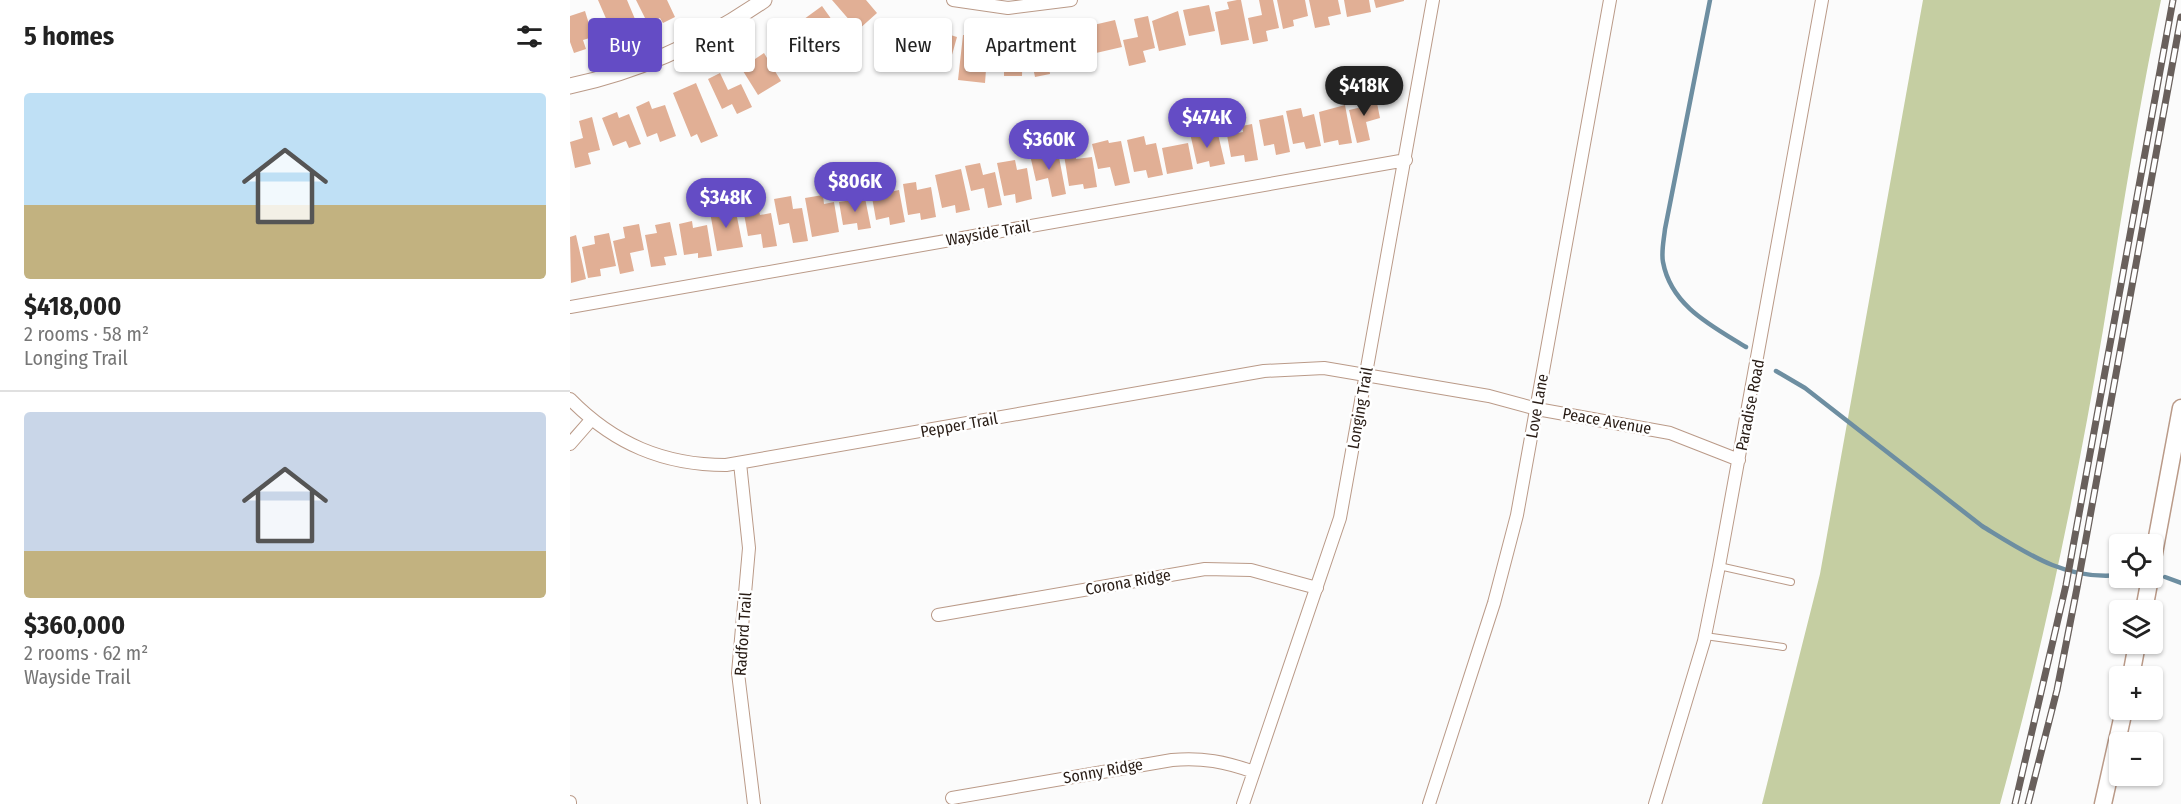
<!DOCTYPE html>
<html lang="en">
<head>
<meta charset="utf-8">
<style>
  body { margin:0; font-family:"Fira Sans Condensed",sans-serif; background:#f6f6f6; color:#222; height:100vh; display:flex; flex-direction:column; font-size:22px; white-space:nowrap }
  * { box-sizing:border-box; margin:0 }
  p { font-size:20px; color:#767676 }
  .icon { flex:none; width:33px; height:33px; fill:none; stroke:currentColor; stroke-width:2; stroke-linecap:round; stroke-linejoin:round }
  .map { position:relative; flex:1; overflow:hidden }
  .details { display:flex; flex-direction:column; background:#fff; width:570px }
  .details>* { flex:none }
  .guide { position:absolute; left:18px; top:18px; width:570px; height:54px; display:flex; gap:12px }
  .buttons { position:absolute; left:1539px; top:534px; display:grid; gap:12px }
  .buttons a { display:grid; place-items:center; width:54px; height:54px; border-radius:6px; background:#fff; box-shadow:0 2px 4px #0004; font-size:30px }
  .price { position:absolute; translate:-50% -51px; padding:0 14px; border-radius:21px; background:#644cc5; color:#fff; font-size:20px; line-height:39px; filter:drop-shadow(0 2px 3px #0008) }
  .price::after { content:''; position:absolute; left:50%; top:36px; width:18px; height:14px; margin-left:-9px; background:inherit; clip-path:polygon(0 0,100% 0,50% 100%) }
  .price.selected { background:#222; color:#fff }
  ul { padding:0; list-style:none }
  li { display:grid; align-content:center; gap:12px; height:318px; padding:0 24px }
  li+li { border-top:2px solid #e0e0e0 }
  li span { display:grid; place-items:center; height:186px; border-radius:6px; color:#555 }
  li>.icon { margin-inline-start:auto }
  span .icon { width:108px; height:108px; fill:#fffc; stroke-width:1 }
  li b { font-size:26px }
  h2 { display:flex; justify-content:space-between; align-items:center; height:72px; padding:0 24px; font-size:26px }
  .pill { padding:0 21px; border-radius:6px; background:#fff; box-shadow:0 2px 4px #0004; font-size:21px; line-height:54px }
  .pill.selected { background:#644cc5; color:#fff }
  main { display:flex; flex:1; min-height:0 }
  .map>svg:first-child { display:block }
  .green { fill:#c5cea2 }
  .lines { fill:none; stroke-linecap:round; stroke-linejoin:round }
  .stream { stroke:#6d8ea1; stroke-width:4.5 }
  .building { fill:#e1af95 }
  .service-casing { stroke:#ba9a88; stroke-width:8 }
  .minor-casing { stroke:#ba9a88; stroke-width:14 }
  .tertiary-casing { stroke:#ba9a88; stroke-width:17 }
  .secondary-casing { stroke:#ba9a88; stroke-width:19 }
  .service { stroke:#fff; stroke-width:6 }
  .minor { stroke:#fff; stroke-width:12 }
  .tertiary { stroke:#fff; stroke-width:15 }
  .secondary { stroke:#fff; stroke-width:16 }
  .rail-casing { stroke:#69605c; stroke-width:7 }
  .rail { stroke:#fff; stroke-width:4.5; stroke-dasharray:14; stroke-linecap:butt }
  .labels { text-anchor:middle; dominant-baseline:central; stroke-width:5; stroke-linejoin:round; paint-order:stroke }
  .street-label { font-size:16px; fill:#281c15; stroke:#fff }
</style>
</head>
<body>
<main>
<section class="details">
<h2>5 homes<svg class="icon" aria-label="filters" viewBox="0 0 24 24"><path d="M4 7h16M4 17h16"/><circle cx="9" cy="7" r="2"/><circle cx="15" cy="17" r="2"/></svg></h2>
<ul>
<li><span style="background:linear-gradient(#bfe0f5 60%,#c2b280 0)"><svg class="icon" aria-label="home" viewBox="0 0 24 24"><path d="M3 11l9-7 9 7M6 9v11h12V9"/></svg></span><div><b>$418,000</b><p>2 rooms · 58 m²</p><p>Longing Trail</p></div></li>
<li><span style="background:linear-gradient(#c9d6e8 75%,#c2b280 0)"><svg class="icon" aria-label="home" viewBox="0 0 24 24"><path d="M3 11l9-7 9 7M6 9v11h12V9"/></svg></span><div><b>$360,000</b><p>2 rooms · 62 m²</p><p>Wayside Trail</p></div></li>
</ul>
</section>
<div class="map">
<svg width="1611" height="804" viewBox="0 0 1611 804">
  <rect width="100%" height="100%" fill="#fbfbfb"/>
  <!-- green -->
  <path class="green" d="M 1353,0 L 1591,0 C 1568,110 1551,220 1533,330 C 1506,489 1473,648 1430,804 L 1192,804 L 1250,574 Z"/>
  <g class="lines">
    <!-- stream -->
    <path class="stream" d="M 1140,0 L 1095,229 C 1094,239 1091,252 1093,262 C 1101,306 1142,326 1176,347
      M 1206,371 L 1235,388 L 1412,526 C 1456,553 1496,581 1550,575
      M 1595,577 L 1611,583"/>
  </g>
  <!-- building -->
  <path class="building" d="M 28,0 L 57,0 L 70,31 L 56,37 L 49,18 L 38,23 Z
    M 66,0 L 97,0 L 105,17 L 93,23 L 90,18 L 78,24 Z
    M 262,0 L 296,0 L 307,13 L 288,30 Z
    M 667,0 L 671,0 L 679,40 L 651,45 L 645,12 L 659,9 L 657,2 Z
    M 689,0 L 703,0 L 709,28 L 696,31 L 698,41 L 683,44 L 678,18 L 692,15 Z
    M 707,0 L 735,0 L 738,16 L 723,20 L 724,26 L 713,29 Z
    M 739,0 L 768,0 L 771,14 L 758,17 L 760,25 L 745,28 Z
    M 774,0 L 799,0 L 801,12 L 777,17 Z
    M 804,0 L 834,0 L 834,1 L 806,8 Z
    M 639,5 L 645,31 L 619,36 L 613,10 Z
    M 252,6 L 267,27 L 245,42 L 230,22 Z
    M 15,11 L 23,37 L 13,40 L 16,49 L 4,53 L 0,42 L 0,16 Z
    M 608,11 L 616,45 L 589,51 L 582,21 Z
    M 578,16 L 585,48 L 573,51 L 576,62 L 559,66 L 553,40 L 568,37 L 564,19 Z
    M 347,20 L 359,24 L 345,67 L 321,59 L 333,24 L 344,28 Z
    M 545,20 L 552,47 L 526,53 L 519,26 Z
    M 514,28 L 522,64 L 499,69 L 493,43 L 504,40 L 502,30 Z
    M 364,30 L 387,37 L 378,69 L 365,65 L 367,58 L 356,55 Z
    M 484,32 L 491,63 L 479,66 L 480,74 L 465,77 L 458,44 L 470,41 L 469,36 Z
    M 228,33 L 246,61 L 233,70 L 228,63 L 218,69 L 201,42 L 212,35 L 216,41 Z
    M 393,35 L 408,36 L 405,56 L 417,57 L 415,83 L 388,80 Z
    M 426,38 L 440,38 L 440,44 L 453,44 L 452,76 L 434,76 L 434,69 L 425,69 Z
    M 194,53 L 211,81 L 188,95 L 168,63 L 179,56 L 182,61 Z
    M 150,73 L 158,90 L 171,84 L 182,107 L 167,114 L 162,104 L 152,109 L 138,79 Z
    M 126,83 L 148,136 L 131,143 L 127,134 L 121,137 L 103,93 Z
    M 805,93 L 810,118 L 796,122 L 800,140 L 787,143 L 779,110 L 792,107 L 789,96 Z
    M 79,101 L 82,109 L 95,105 L 106,136 L 90,142 L 87,133 L 77,137 L 66,107 Z
    M 775,105 L 782,143 L 769,145 L 768,140 L 754,143 L 749,112 Z
    M 731,108 L 733,117 L 744,114 L 751,146 L 736,149 L 734,142 L 723,144 L 716,111 Z
    M 47,112 L 49,118 L 59,114 L 71,144 L 59,148 L 56,141 L 43,146 L 32,118 Z
    M 713,115 L 720,152 L 706,155 L 704,144 L 694,146 L 689,120 Z
    M 22,117 L 30,150 L 18,153 L 21,164 L 5,168 L 0,142 L 13,138 L 9,121 Z
    M 682,124 L 688,160 L 675,162 L 674,155 L 661,157 L 657,135 L 673,132 L 672,126 Z
    M 632,130 L 633,137 L 648,134 L 655,164 L 640,167 L 639,161 L 627,164 L 620,133 Z
    M 574,136 L 576,145 L 586,143 L 593,175 L 578,178 L 576,170 L 564,172 L 557,140 Z
    M 538,140 L 539,143 L 551,141 L 560,183 L 545,186 L 540,167 L 528,169 L 522,144 Z
    M 618,143 L 623,169 L 597,174 L 592,148 Z
    M 479,151 L 479,154 L 488,152 L 496,194 L 482,197 L 478,178 L 466,181 L 460,155 Z
    M 506,153 L 506,159 L 522,157 L 527,187 L 514,189 L 513,184 L 499,186 L 494,155 Z
    M 445,160 L 447,170 L 457,168 L 462,199 L 446,203 L 445,194 L 434,196 L 427,163 Z
    M 410,163 L 413,175 L 425,172 L 432,205 L 418,208 L 414,188 L 401,191 L 395,166 Z
    M 391,169 L 400,210 L 386,213 L 385,205 L 372,208 L 365,175 Z
    M 346,182 L 347,190 L 361,187 L 366,217 L 351,220 L 350,213 L 338,215 L 333,184 Z
    M 318,183 L 320,192 L 329,190 L 335,222 L 320,225 L 319,217 L 306,220 L 300,186 Z
    M 253,195 L 254,204 L 264,202 L 269,232 L 242,237 L 235,198 Z
    M 221,196 L 223,209 L 232,208 L 238,241 L 223,243 L 219,223 L 209,225 L 204,199 Z
    M 295,198 L 301,228 L 288,230 L 287,223 L 273,225 L 269,202 Z
    M 188,205 L 190,215 L 201,213 L 207,246 L 193,248 L 191,234 L 178,236 L 173,208 Z
    M 165,207 L 173,247 L 147,251 L 140,212 Z
    M 122,221 L 123,228 L 137,225 L 142,256 L 128,258 L 128,253 L 114,255 L 109,224 Z
    M 100,222 L 107,255 L 94,257 L 96,265 L 81,267 L 75,235 L 87,233 L 85,225 Z
    M 69,224 L 74,250 L 60,253 L 64,271 L 50,274 L 43,241 L 55,238 L 53,227 Z
    M 39,233 L 46,266 L 30,269 L 31,276 L 18,278 L 12,247 L 25,244 L 24,236 Z
    M 6,235 L 16,279 L 1,283 L 0,237 Z"/>
  <g class="lines">
    <!-- service casing -->
    <g class="service-casing">
      <path id="service" d="M 1149,566 L 1221,582
        M 1135,636 L 1213,647"/>
    </g>
    <!-- minor casing -->
    <g class="minor-casing">
      <path id="minor" d="M 383,0 L 438,8 L 501,0
        M 0,307 L 836,160
        M 0,399 C 44,444 94,465 156,465 L 694,371 L 754,368 L 919,396 L 967,409 L 1100,433 L 1169,460
        M 0,444 L 21,420
        M 170,463 L 179,548 L 168,673 L 184,804
        M 368,615 L 635,569 L 681,570 L 747,588
        M 382,798 L 602,760 C 632,757 656,762 684,772
        M 0,802 L 0,804
        M 673,804 L 770,518 L 863,0
        M 859,804 L 924,603 L 947,515 L 1040,0
        M 1085,804 L 1134,641 L 1149,566 L 1252,0"/>
    </g>
    <!-- tertiary casing -->
    <g class="tertiary-casing">
      <path id="tertiary" d="M 0,86 C 71,71 135,41 194,0"/>
    </g>
    <!-- secondary casing -->
    <g class="secondary-casing">
      <path id="secondary" d="M 1582,564 L 1611,408
        M 1574,610 L 1580,578
        M 1561,676 L 1567,644
        M 1533,804 L 1554,710"/>
    </g>
    <!-- service -->
    <use href="#service" class="service"/>
    <!-- minor -->
    <use href="#minor" class="minor"/>
    <!-- tertiary -->
    <use href="#tertiary" class="tertiary"/>
    <!-- secondary -->
    <use href="#secondary" class="secondary"/>
    <!-- rail casing -->
    <g class="rail-casing">
      <path id="rail" d="M 1445,804 L 1496,585 L 1603,0
        M 1458,804 L 1487,690 L 1507,588 L 1611,17"/>
    </g>
    <!-- rail -->
    <use href="#rail" class="rail"/>
  </g>
  <g class="labels">
    <!-- street labels -->
    <g class="street-label">
      <text transform="translate(418 233) rotate(-10)">Wayside Trail</text>
      <text transform="translate(1180 405) rotate(-79)">Paradise Road</text>
      <text transform="translate(967 406) rotate(-80)">Love Lane</text>
      <text transform="translate(790 408) rotate(-80)">Longing Trail</text>
      <text transform="translate(1037 421) rotate(10)">Peace Avenue</text>
      <text transform="translate(389 425) rotate(-10)">Pepper Trail</text>
      <text transform="translate(558 582) rotate(-10)">Corona Ridge</text>
      <text transform="translate(173 634) rotate(-86)">Radford Trail</text>
      <text transform="translate(533 771) rotate(-10)">Sonny Ridge</text>
    </g>
  </g>
</svg>
<div class="buttons">
<a><svg class="icon" aria-label="locate" viewBox="0 0 24 24"><circle cx="12" cy="12" r="6"/><path d="M12 2v4M12 18v4M2 12h4M18 12h4"/></svg></a>
<a><svg class="icon" aria-label="layers" viewBox="0 0 24 24"><path d="M12 4l9 5-9 5-9-5zM3 14l9 5 9-5"/></svg></a>
<a>+</a>
<a>−</a>
</div>
<b class="price selected" style="left:794px;top:117px">$418K</b>
<b class="price" style="left:637px;top:149px">$474K</b>
<b class="price" style="left:479px;top:171px">$360K</b>
<b class="price" style="left:285px;top:213px">$806K</b>
<b class="price" style="left:156px;top:229px">$348K</b>
<div class="guide">
<a class="pill selected">Buy</a>
<a class="pill">Rent</a>
<a class="pill">Filters</a>
<a class="pill">New</a>
<a class="pill">Apartment</a>
</div>
</div>
</main>
</body>
</html>
